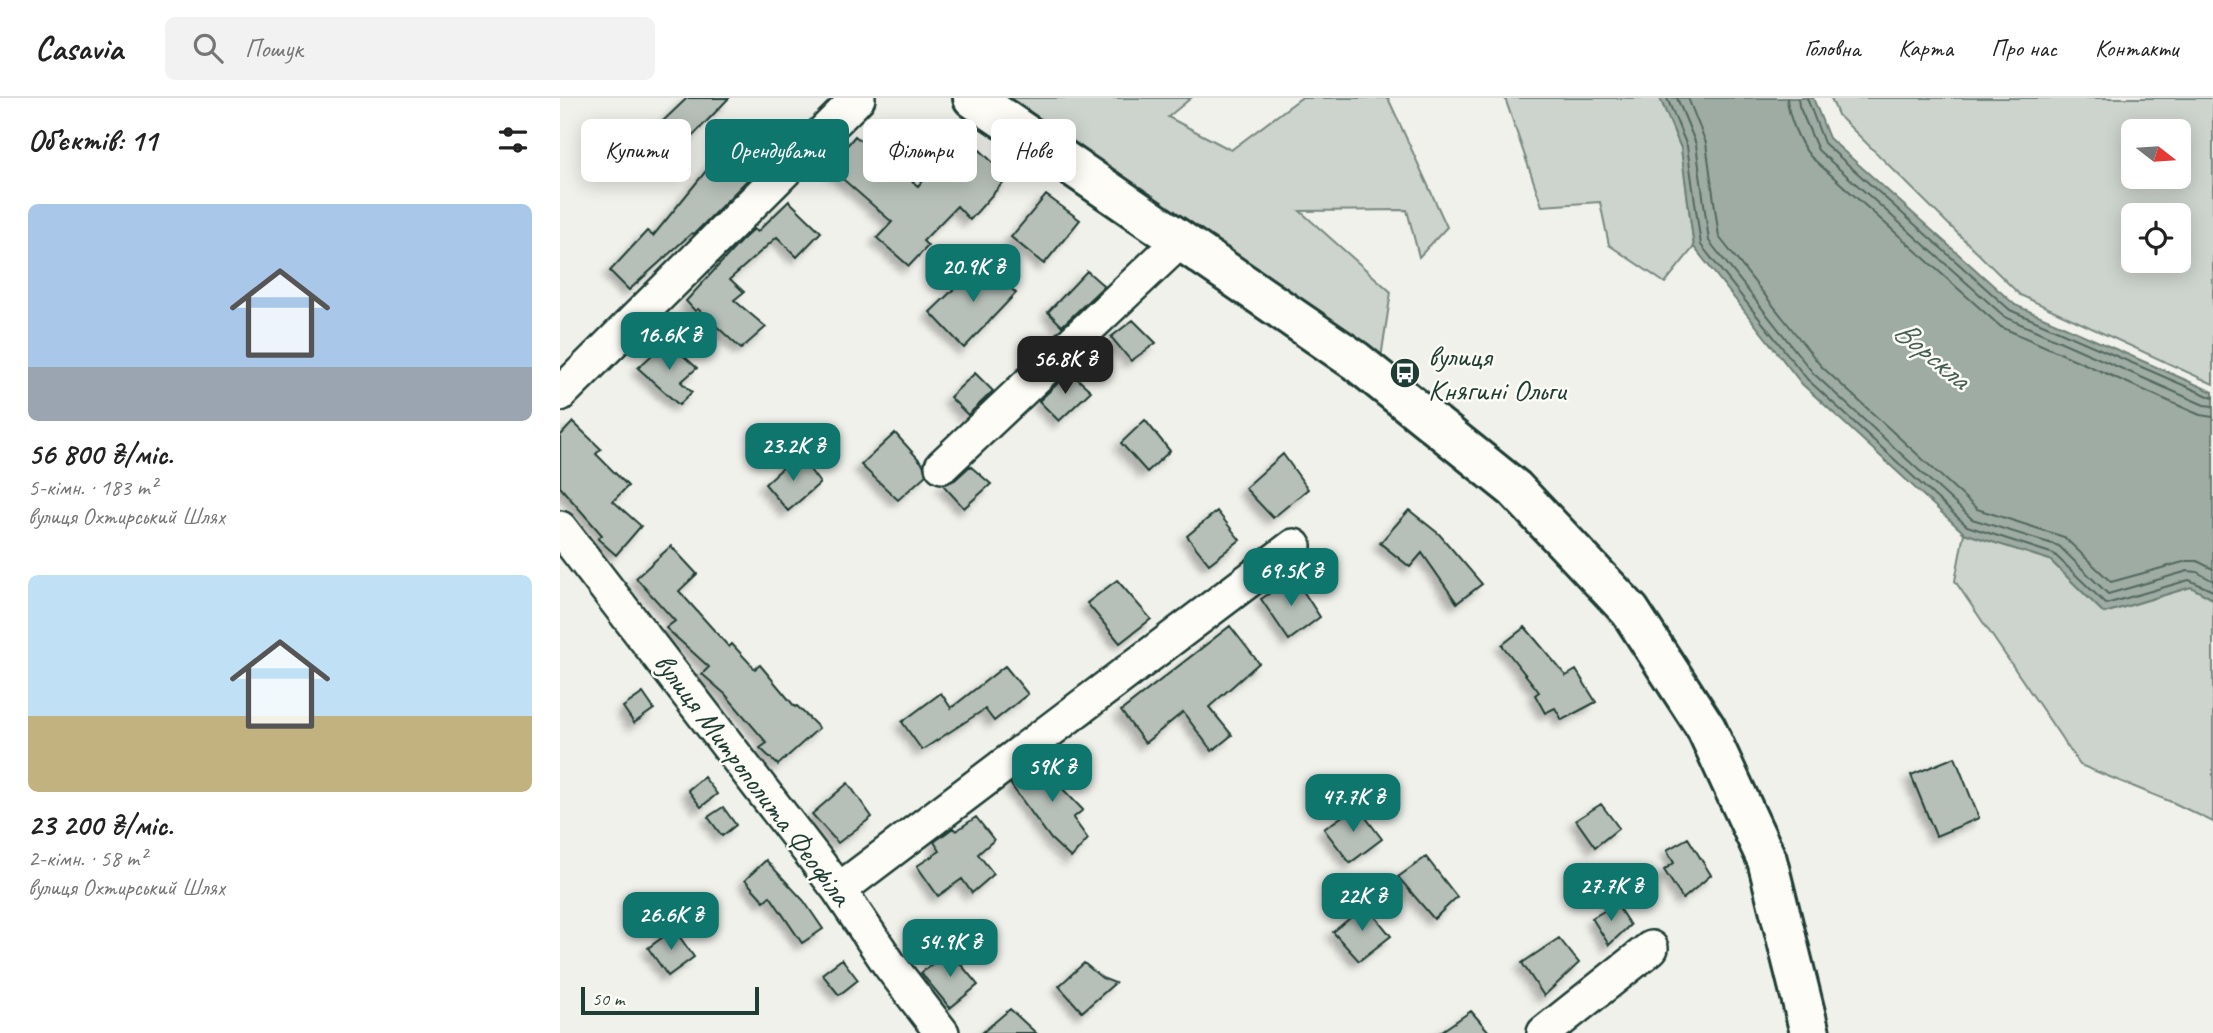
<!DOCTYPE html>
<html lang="uk">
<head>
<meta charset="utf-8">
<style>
  body { margin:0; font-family:Caveat,sans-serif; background:#f2f2f2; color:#222; height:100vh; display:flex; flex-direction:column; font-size:26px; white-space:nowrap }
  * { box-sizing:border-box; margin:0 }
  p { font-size:23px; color:#767676 }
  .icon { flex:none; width:38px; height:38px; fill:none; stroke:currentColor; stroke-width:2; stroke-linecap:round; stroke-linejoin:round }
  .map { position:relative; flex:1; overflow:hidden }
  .drawer { display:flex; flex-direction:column; background:#fff; width:560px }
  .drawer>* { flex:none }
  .banner { position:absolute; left:21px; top:21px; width:665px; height:63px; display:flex; gap:14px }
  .needle { width:46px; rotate:107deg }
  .controls { position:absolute; left:1561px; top:21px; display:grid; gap:14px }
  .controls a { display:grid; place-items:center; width:70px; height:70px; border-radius:10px; background:#fff; box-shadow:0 4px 18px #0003; font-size:35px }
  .scale { position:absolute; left:21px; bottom:18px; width:178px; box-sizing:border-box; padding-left:7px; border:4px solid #1f3d34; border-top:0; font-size:19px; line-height:24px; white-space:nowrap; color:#1f3d34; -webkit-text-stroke:5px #fdfcf7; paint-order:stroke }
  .price { position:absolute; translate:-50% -60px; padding:0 16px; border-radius:14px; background:#0f766e; color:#fff; font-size:23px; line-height:46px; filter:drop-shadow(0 2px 4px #0008) }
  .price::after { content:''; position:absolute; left:50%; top:42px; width:21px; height:16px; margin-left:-10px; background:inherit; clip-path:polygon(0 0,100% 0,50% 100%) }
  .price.on { background:#222; color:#fff }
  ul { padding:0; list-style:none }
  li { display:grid; align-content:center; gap:14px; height:371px; padding:0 28px }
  li span { display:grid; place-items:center; height:217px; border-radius:10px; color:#555 }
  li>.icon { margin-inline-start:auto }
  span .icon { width:126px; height:126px; fill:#fffc; stroke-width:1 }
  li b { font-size:30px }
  h2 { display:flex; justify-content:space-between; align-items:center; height:84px; padding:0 28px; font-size:30px }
  .tag { padding:0 24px; border-radius:10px; background:#fff; box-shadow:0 4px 18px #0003; font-size:24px; line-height:63px }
  .tag.on { background:#0f766e; color:#fff }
  header { display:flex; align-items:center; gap:42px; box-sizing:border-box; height:98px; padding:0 35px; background:#fff; border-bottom:2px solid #e0e0e0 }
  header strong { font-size:33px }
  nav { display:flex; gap:38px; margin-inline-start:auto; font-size:24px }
  .search { width:490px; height:63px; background:#f2f2f2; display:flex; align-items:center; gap:18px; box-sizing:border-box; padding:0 24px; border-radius:10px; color:#767676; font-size:26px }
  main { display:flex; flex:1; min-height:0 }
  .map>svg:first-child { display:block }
  .green { fill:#cdd3cd; stroke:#768880; stroke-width:2; fill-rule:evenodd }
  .water { fill:#9faca4; stroke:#6c8077; stroke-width:2 }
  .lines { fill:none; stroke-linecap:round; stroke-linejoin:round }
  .shore { stroke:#526961; stroke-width:2 }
  .building { fill:#b6bfb8; stroke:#1f3d34; stroke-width:2; filter:url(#shadow) }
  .minor-casing { stroke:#1f3d34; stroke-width:38 }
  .major-casing { stroke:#1f3d34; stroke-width:44 }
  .minor { stroke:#fdfcf7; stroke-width:33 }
  .major { stroke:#fdfcf7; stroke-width:38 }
  .labels { text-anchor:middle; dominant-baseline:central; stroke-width:5; stroke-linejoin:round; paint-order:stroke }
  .poi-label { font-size:30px; fill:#1f3d34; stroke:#fdfcf7; text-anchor:start }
  .street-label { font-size:30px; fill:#1f3d34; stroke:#fdfcf7 }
  .water-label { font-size:32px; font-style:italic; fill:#455e56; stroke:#fdfcf7 }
</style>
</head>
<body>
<header>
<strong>Casavia</strong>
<div class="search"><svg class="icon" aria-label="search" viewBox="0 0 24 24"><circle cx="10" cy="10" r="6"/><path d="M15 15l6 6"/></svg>Пошук</div>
<nav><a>Головна</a><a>Карта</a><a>Про нас</a><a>Контакти</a></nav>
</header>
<main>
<section class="drawer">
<h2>Об’єктів: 11<svg class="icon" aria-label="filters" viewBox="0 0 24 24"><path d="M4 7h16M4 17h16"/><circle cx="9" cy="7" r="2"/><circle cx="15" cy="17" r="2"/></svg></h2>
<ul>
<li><span style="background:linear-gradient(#a9c7e8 75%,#9aa5b1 0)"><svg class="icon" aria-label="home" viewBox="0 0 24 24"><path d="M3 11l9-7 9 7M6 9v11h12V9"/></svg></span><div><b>56 800 ₴/міс.</b><p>5-кімн. · 183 m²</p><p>вулиця Охтирський Шлях</p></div></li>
<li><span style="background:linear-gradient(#bfe0f5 65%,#c2b280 0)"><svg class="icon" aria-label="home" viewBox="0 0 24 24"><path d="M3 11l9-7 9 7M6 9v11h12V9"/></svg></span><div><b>23 200 ₴/міс.</b><p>2-кімн. · 58 m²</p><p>вулиця Охтирський Шлях</p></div></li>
</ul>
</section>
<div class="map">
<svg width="1653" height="935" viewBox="0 0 1653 935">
  <defs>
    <filter id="shadow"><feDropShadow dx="-6" dy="6" stdDeviation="3.5" flood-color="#0004"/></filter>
  </defs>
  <rect width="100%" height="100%" fill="#f0f1eb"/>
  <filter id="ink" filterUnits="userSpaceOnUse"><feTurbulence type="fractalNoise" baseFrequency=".0143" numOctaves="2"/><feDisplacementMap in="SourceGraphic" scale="14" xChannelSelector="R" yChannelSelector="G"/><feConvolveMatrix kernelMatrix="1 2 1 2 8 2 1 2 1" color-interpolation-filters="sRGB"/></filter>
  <g filter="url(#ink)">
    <!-- green -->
    <path class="green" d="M 444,0 L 631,0 L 608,19 L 671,52 L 741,0 L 828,0 L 887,129 L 859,159 L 847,112 L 740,113 L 831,194 L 821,260 Z
      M 945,0 L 1100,0 L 1121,50 L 1134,149 L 1105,185 L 1049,147 L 1040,104 L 982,108 Z
      M 1271,0 L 1653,0 L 1653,286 L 1460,197 L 1278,17 ZM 1619,33 L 1619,79 L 1573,79 L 1573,33 ZM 1619,117 L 1619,163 L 1573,163 L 1573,117 Z
      M 1404,435 L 1490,462 L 1544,515 L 1631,489 L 1653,501 L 1653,724 L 1614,705 L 1520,667 L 1395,483 Z"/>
    <!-- water -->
    <path class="water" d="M 1100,0 L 1253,0 L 1269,40 L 1455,207 L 1653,294 L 1653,501 L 1631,489 L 1544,515 L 1490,462 L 1404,435 L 1242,286 L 1134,149 L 1121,50 Z"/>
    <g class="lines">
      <!-- shore -->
      <path class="shore" d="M 1107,0 L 1127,48 L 1141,147 L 1247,281 L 1407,428 L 1494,456 L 1546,506 L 1629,482 L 1653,493
        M 1117,0 L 1136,46 L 1149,143 L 1253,275 L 1412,421 L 1499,448 L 1548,496 L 1628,473 L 1637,474 L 1653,483
        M 1128,0 L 1146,45 L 1159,139 L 1261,268 L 1417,411 L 1504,439 L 1551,484 L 1627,463 L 1637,463 L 1653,471
        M 1227,0 C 1228,18 1239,45 1251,59 L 1441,229 L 1640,317 L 1653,319
        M 1238,0 L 1239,8 L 1258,52 L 1445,219 L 1644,307 L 1653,308
        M 1247,0 L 1264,45 L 1450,212 L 1653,300"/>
    </g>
    <!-- building -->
    <path class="building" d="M 127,0 L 169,0 L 125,46 L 101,25 Z
      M 185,25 L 214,55 L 134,136 L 132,135 L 69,192 L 50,173 L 87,133 L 93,138 Z
      M 295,38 L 358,88 L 386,55 L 407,69 L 420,52 L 448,79 L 410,122 L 397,108 L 363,143 L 368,148 L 349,168 L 317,140 L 332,124 L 269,69 Z
      M 486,97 L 520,122 L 484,166 L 451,139 Z
      M 229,103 L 261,134 L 237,159 L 217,139 L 170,181 L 184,194 L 174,202 L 206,229 L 181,251 L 138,211 L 135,213 L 126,203 L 181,143 L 194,131 L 197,134 Z
      M 422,164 L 456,195 L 404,250 L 370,214 Z
      M 527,173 L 544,188 L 502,228 L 488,214 Z
      M 573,222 L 596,245 L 571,263 L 551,239 Z
      M 107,243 L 137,270 L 121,284 L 132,294 L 119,307 L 78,270 Z
      M 510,274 L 531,293 L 499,323 L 479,303 Z
      M 415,275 L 433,293 L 408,317 L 390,299 Z
      M 585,322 L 610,353 L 587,374 L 561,345 Z
      M 13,324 L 41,351 L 36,356 L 68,388 L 53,403 L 81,428 L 56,457 L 38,441 L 42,437 L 0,389 L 0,338 Z
      M 335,335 L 363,366 L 366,377 L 338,402 L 301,367 Z
      M 238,356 L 260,385 L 228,413 L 205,386 Z
      M 723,356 L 748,391 L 713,420 L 685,390 Z
      M 410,368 L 431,386 L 404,410 L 383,387 L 395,382 Z
      M 849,412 L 879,436 L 922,486 L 897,505 L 862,455 L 850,469 L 820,445 Z
      M 657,413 L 680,442 L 649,466 L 627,438 Z
      M 111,448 L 137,476 L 119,493 L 169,549 L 172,546 L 195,571 L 200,567 L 235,609 L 237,608 L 259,630 L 218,667 L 200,650 L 207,645 L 165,596 L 142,576 L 149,569 L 106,530 L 115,523 L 76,480 Z
      M 734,479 L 760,519 L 729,542 L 701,501 Z
      M 557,482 L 591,521 L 560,545 L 527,505 Z
      M 670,528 L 699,565 L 649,609 L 672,637 L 652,653 L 623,614 L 585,645 L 561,613 Z
      M 965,529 L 1006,578 L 1016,572 L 1036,604 L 1002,622 L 995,610 L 985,615 L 975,597 L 979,594 L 942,547 Z
      M 445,568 L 468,596 L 434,623 L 425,611 L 362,652 L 342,624 L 381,595 L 391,610 Z
      M 83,595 L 94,611 L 74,625 L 63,609 Z
      M 494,655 L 511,676 L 497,685 L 523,712 L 513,720 L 528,741 L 511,760 L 491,741 L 451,687 Z
      M 1395,659 L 1419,720 L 1376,738 L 1351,677 Z
      M 144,679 L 157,696 L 141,709 L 128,692 Z
      M 288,685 L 312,719 L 278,745 L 252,716 Z
      M 1041,706 L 1059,730 L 1035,749 L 1016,722 Z
      M 797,708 L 822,741 L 790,765 L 764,731 Z
      M 163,709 L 176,727 L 162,738 L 148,719 Z
      M 416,719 L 434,742 L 418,756 L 434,776 L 412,795 L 402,781 L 378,798 L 357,768 L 380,753 L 374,744 L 393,730 L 396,733 Z
      M 1128,740 L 1151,777 L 1123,801 L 1104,772 L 1114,765 L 1107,752 Z
      M 866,759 L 897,799 L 874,821 L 838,779 Z
      M 206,762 L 244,803 L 263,831 L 242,845 L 210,798 L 204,803 L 185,782 Z
      M 1056,806 L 1070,827 L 1049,847 L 1032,820 Z
      M 806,807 L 831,838 L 799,863 L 773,834 Z
      M 114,831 L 134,859 L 108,878 L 88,850 Z
      M 999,840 L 1019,865 L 984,898 L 962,865 Z
      M 389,852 L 418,887 L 390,910 L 361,875 Z
      M 282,861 L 298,882 L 279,897 L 262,876 Z
      M 524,865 L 542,880 L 555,885 L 522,914 L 499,888 Z
      M 450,911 L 476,935 L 422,935 Z
      M 911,913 L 930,935 L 879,935 Z"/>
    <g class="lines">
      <!-- minor casing -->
      <g class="minor-casing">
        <path id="minor" d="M 0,296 L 298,0
          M 382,368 L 621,142
          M 0,430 L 279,792 L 329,866 L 382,935
          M 279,792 L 734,448
          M 984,935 L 1091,850"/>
      </g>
      <!-- major casing -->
      <g class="major-casing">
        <path id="major" d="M 413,0 L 796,263 L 955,391 L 1070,513 L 1146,630 L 1207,762 L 1250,935"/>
      </g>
      <!-- minor -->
      <use href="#minor" class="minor"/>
      <!-- major -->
      <use href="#major" class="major"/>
    </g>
  </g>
  <!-- icons -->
  <defs>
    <g id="bus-disc" transform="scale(1.575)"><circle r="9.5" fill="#1f3d34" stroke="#fdfcf7"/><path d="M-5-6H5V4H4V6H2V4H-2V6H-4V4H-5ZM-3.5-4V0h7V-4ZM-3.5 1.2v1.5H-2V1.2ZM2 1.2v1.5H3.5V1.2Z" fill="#fff"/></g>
  </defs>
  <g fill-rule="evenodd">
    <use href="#bus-disc" x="845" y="275"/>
  </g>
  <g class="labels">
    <!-- poi labels -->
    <g class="poi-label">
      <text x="868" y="258">вулиця<tspan x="868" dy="34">Княгині Ольги</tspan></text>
    </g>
    <!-- street labels -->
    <g class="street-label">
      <text transform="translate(193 681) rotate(53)">вулиця Митрополита Феофіла</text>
    </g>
    <!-- water labels -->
    <g class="water-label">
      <text transform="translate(1372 256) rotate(40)">Ворскла</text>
    </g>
  </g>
</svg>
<div class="controls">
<a><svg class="needle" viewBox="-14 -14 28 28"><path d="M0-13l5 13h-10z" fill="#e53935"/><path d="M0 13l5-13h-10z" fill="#767676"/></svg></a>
<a><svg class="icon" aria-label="locate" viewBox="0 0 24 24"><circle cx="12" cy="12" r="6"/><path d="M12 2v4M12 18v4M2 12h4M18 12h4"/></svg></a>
</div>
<div class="scale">50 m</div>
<b class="price" style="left:413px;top:206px">20.9K ₴</b>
<b class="price" style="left:109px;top:274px">16.6K ₴</b>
<b class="price on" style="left:505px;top:298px">56.8K ₴</b>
<b class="price" style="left:233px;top:385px">23.2K ₴</b>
<b class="price" style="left:731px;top:510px">69.5K ₴</b>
<b class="price" style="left:492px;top:706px">59K ₴</b>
<b class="price" style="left:793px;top:736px">47.7K ₴</b>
<b class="price" style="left:1051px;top:825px">27.7K ₴</b>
<b class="price" style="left:802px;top:835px">22K ₴</b>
<b class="price" style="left:111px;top:854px">26.6K ₴</b>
<b class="price" style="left:390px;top:881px">54.9K ₴</b>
<div class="banner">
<a class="tag">Купити</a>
<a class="tag on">Орендувати</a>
<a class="tag">Фільтри</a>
<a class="tag">Нове</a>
</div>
</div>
</main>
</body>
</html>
